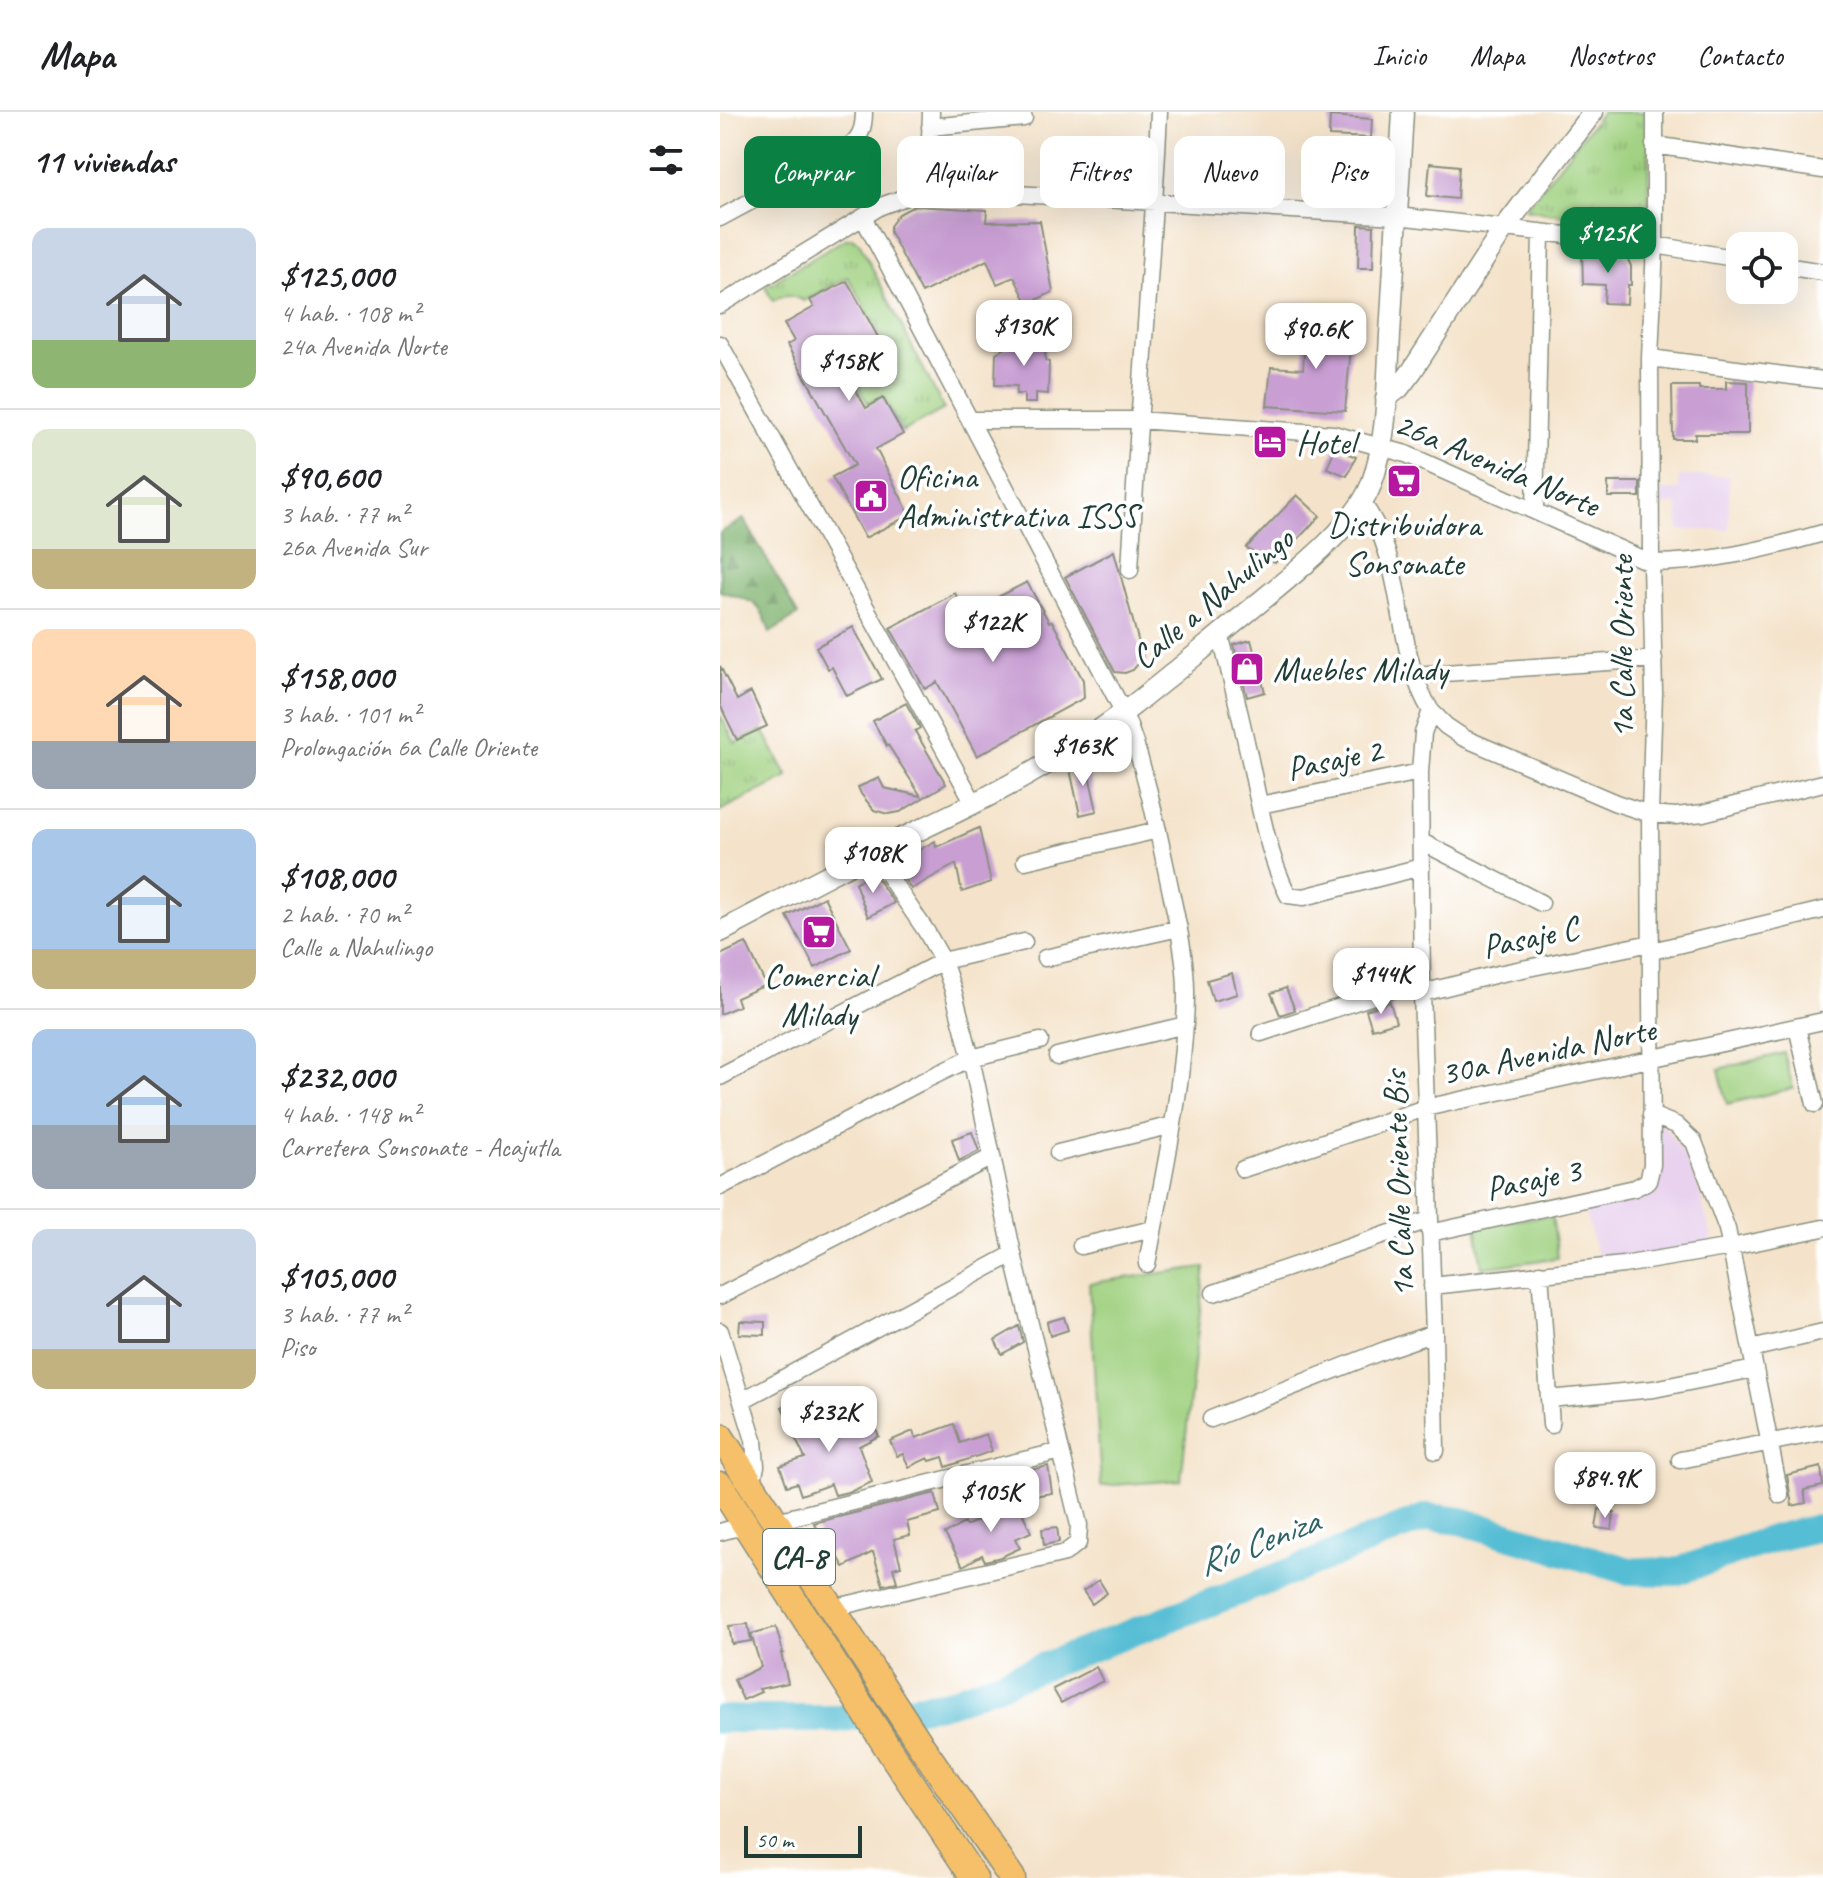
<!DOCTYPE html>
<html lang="es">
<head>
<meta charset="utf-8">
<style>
  body { margin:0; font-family:Caveat,sans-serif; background:#f6f6f6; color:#202124; height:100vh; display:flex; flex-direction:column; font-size:30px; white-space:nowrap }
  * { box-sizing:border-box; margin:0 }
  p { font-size:26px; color:#757577 }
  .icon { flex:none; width:44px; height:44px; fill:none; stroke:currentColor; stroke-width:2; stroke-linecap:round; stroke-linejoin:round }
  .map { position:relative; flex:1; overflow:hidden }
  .side { display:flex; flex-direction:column; background:#fff; width:720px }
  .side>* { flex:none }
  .hud { position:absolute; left:24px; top:24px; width:760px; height:72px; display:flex; gap:16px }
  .tools { position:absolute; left:1006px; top:120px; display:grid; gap:16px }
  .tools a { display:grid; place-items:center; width:72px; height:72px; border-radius:16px; background:#fff; box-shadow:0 8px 32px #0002; font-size:40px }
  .scale { position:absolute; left:24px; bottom:20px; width:118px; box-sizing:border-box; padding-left:8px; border:4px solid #1f3d34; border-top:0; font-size:22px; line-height:28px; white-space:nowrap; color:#1f3d34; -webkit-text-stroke:6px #fff; paint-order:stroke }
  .price { position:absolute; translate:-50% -68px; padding:0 18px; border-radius:16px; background:#fff; color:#222; font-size:26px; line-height:52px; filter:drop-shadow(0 2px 4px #0008) }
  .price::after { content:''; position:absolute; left:50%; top:48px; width:24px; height:18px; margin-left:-12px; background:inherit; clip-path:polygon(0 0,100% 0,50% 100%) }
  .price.current { background:#0b8043; color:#fff }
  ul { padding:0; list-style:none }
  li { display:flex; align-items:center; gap:24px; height:200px; padding:0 32px }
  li+li { border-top:2px solid #e0e0e0 }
  li span { display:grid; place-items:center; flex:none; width:224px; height:160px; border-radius:16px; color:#555 }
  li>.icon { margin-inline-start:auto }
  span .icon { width:96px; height:96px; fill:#fffc; stroke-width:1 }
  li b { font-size:34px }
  h2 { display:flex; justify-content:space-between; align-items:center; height:96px; padding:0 32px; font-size:34px }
  .pill { padding:0 28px; border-radius:16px; background:#fff; box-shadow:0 8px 32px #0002; font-size:28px; line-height:72px }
  .pill.current { background:#0b8043; color:#fff }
  header { display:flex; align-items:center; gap:48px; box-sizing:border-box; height:112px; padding:0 40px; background:#fff; border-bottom:2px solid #e0e0e0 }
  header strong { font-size:38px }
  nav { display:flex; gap:44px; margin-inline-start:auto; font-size:28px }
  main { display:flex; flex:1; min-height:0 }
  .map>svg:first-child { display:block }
  .built { fill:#e8d2ee }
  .grass { fill:url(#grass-tufts); stroke:#5f865a; stroke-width:2 }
  .forest { fill:url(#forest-firs); stroke:#4f7851; stroke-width:2 }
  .pitch { fill:#9fd07f; stroke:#5f865a; stroke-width:2 }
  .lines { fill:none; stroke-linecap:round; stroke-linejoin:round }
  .river { stroke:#56bed4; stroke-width:28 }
  .building { fill:#c89ed3 }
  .minor-casing { stroke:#8a907f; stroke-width:19 }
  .tertiary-casing { stroke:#8a907f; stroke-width:23 }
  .trunk-casing { stroke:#8a907f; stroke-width:29 }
  .minor { stroke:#fff; stroke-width:16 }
  .tertiary { stroke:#fff; stroke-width:20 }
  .trunk { stroke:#f6c06b; stroke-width:26 }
  .labels { text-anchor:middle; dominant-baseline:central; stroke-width:7; stroke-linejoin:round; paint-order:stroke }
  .shield { fill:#fff; stroke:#627771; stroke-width:2 }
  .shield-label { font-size:32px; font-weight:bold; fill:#1f3d34 }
  .poi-label { font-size:34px; fill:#1f3d34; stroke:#fff; text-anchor:start }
  .street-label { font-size:34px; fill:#1f3d34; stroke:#fff }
  .water-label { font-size:36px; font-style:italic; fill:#306464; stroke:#fff }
</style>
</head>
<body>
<header>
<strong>Mapa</strong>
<nav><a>Inicio</a><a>Mapa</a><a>Nosotros</a><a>Contacto</a></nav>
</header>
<main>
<section class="side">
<h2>11 viviendas<svg class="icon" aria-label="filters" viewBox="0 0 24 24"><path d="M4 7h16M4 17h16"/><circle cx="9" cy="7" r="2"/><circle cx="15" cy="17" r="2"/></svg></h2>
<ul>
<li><span style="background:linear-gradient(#c9d6e8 70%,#8fb573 0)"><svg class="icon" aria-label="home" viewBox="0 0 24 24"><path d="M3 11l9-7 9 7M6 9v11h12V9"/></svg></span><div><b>$125,000</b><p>4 hab. · 108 m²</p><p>24a Avenida Norte</p></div></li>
<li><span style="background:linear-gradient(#dfe7d0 75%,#c2b280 0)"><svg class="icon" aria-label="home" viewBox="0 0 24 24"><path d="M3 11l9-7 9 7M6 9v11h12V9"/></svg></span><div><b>$90,600</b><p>3 hab. · 77 m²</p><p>26a Avenida Sur</p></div></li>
<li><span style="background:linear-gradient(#ffd9b3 70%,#9aa5b1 0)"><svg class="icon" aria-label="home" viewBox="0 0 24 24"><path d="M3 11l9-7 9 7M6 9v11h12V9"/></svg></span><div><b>$158,000</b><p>3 hab. · 101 m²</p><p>Prolongación 6a Calle Oriente</p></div></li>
<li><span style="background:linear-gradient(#a9c7e8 75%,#c2b280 0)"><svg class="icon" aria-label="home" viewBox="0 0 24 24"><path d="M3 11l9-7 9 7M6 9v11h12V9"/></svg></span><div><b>$108,000</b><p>2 hab. · 70 m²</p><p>Calle a Nahulingo</p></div></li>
<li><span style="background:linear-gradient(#a9c7e8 60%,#9aa5b1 0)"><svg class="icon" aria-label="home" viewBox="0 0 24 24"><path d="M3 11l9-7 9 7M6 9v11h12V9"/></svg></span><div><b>$232,000</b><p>4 hab. · 148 m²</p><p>Carretera Sonsonate - Acajutla</p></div></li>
<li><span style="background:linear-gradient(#c9d6e8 75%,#c2b280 0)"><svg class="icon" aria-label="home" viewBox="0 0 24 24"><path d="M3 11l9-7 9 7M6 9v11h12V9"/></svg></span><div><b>$105,000</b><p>3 hab. · 77 m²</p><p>Piso</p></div></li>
</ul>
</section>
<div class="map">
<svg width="1103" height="1766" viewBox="0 0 1103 1766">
  <defs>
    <pattern id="grass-tufts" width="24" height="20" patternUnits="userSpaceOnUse" patternTransform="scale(2)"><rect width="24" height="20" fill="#9fd07f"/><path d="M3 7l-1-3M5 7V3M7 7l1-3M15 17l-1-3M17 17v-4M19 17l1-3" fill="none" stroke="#81aa69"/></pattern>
    <pattern id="forest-firs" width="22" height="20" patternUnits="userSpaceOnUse" patternTransform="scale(2)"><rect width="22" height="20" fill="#7fb26e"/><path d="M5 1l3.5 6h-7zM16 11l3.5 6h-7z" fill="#67925b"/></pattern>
  </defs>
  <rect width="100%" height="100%" fill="#fff"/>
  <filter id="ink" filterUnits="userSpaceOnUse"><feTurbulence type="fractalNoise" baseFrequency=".0125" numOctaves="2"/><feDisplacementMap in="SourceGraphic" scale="16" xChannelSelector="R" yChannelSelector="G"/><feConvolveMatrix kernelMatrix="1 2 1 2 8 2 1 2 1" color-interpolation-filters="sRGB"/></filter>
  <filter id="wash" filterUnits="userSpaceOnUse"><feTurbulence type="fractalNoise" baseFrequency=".006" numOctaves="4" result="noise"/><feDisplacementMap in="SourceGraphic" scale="32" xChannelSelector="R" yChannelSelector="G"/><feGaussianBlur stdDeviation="1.8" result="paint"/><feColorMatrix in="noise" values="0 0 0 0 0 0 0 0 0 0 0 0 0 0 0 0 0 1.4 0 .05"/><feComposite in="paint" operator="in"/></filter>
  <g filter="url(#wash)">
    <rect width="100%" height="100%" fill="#f4e3ca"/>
    <!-- built -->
    <path class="built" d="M 959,364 L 1009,364 L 1009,418 L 959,418 L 958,393 L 941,393 L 940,378 L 959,378 Z
      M 936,1011 L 946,1016 L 964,1043 L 976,1069 L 992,1125 L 992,1130 L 988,1132 L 879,1151 L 863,1092 L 922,1080 Z"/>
    <!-- grass -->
    <path class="grass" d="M 882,0 L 929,0 L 928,118 L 805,97 Z
      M 132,126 L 139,130 L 224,297 L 182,320 L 163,284 L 148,292 L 123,246 L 132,241 L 137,251 L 167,234 L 128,165 L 84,189 C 72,183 65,182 53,189 L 45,175 L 125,127 Z
      M 0,603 L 15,631 L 43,618 L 68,665 L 0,699 Z"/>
    <!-- forest -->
    <path class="forest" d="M 24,407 L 78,503 L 50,521 C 41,487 30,489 0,479 L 0,421 Z"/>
    <!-- pitch -->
    <path class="pitch" d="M 1064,941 L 1073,976 L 1007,992 L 999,957 Z
      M 832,1103 L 838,1146 L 762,1156 L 756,1114 Z
      M 485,1155 L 461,1368 L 381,1374 L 369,1171 Z"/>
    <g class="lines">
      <!-- river -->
      <path class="river" d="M 0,1607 L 116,1607 L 228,1591 L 575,1458 L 707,1405 L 741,1409 L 909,1459 L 955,1460 L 1055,1426 L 1097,1416 L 1103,1417"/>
    </g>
    <g id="blocks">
      <!-- building -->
      <path class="building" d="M 610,4 L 652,7 L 651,26 L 609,24 Z
        M 710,51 L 739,54 L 737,87 L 707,84 Z
        M 602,60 L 656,63 L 656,80 L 648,86 L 639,88 L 601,86 Z
        M 194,94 L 267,98 L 266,110 L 320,109 L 333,180 L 308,192 L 294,165 L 277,172 L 267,148 L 202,181 L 170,120 L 170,114 L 179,102 Z
        M 639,113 L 654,114 L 653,156 L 638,156 Z
        M 862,138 L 903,143 L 907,146 L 911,154 L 911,173 L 908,173 L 907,192 L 884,191 L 885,173 L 863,172 Z
        M 127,169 L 163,234 L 123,255 L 146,296 L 163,286 L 183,322 L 156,337 L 190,403 L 145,426 L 112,365 L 135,353 L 67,233 L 74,229 L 64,212 L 94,195 L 90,188 Z
        M 586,210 L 633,213 L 625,299 L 547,294 L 551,255 L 583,257 Z
        M 302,227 L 326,228 L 325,249 L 329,250 L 328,282 L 316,281 L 316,291 L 304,291 L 304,282 L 296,282 L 297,274 L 275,273 L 276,241 Z
        M 1006,269 L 1028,270 L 1028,322 L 975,322 L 975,327 L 953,327 L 952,274 L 979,274 L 979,277 L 1006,277 Z
        M 615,336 L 636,345 L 627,364 L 607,356 Z
        M 888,370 L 920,370 L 920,385 L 888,385 Z
        M 577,383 L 600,404 L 555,451 L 526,436 Z
        M 394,439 L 423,546 L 413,558 L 405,561 L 395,560 L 345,465 Z
        M 307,470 L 329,510 L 332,509 L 363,568 L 364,586 L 257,644 L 217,570 L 205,577 L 170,516 L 235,481 L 246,502 Z
        M 133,515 L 162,567 L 127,584 L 112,555 L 108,557 L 96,535 Z
        M 531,528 L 545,580 L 527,585 L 514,533 Z
        M 0,554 L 17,588 L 31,580 L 47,614 L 17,628 L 0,593 Z
        M 186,591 L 200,616 L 195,619 L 226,672 L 180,700 L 168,702 L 154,698 L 141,682 L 138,675 L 159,666 L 164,676 L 201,684 L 168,633 L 167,634 L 153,609 Z
        M 366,649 L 377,699 L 360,703 L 349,653 Z
        M 259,716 L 271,770 L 242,780 L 236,752 L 191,777 L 174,752 L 215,729 L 216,735 Z
        M 153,761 L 174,791 L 148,805 L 135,771 Z
        M 104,785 L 131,837 L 95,856 L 67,804 Z
        M 26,831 L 46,873 L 16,886 L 19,894 L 0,902 L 0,843 Z
        M 512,861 L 517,882 L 493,889 L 487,868 Z
        M 566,876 L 575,898 L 560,903 L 551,881 Z
        M 670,890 L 676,910 L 652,917 L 646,898 Z
        M 252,1020 L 259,1039 L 239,1049 L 232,1027 Z
        M 344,1205 L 348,1218 L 330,1224 L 327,1210 Z
        M 20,1209 L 45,1210 L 45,1223 L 19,1222 Z
        M 299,1214 L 303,1230 L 282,1242 L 275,1228 Z
        M 76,1288 L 83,1301 L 80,1302 L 91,1324 L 128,1306 L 130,1309 L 147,1301 L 159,1324 L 139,1334 L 152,1370 L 132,1379 L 115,1383 L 111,1372 L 81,1383 L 77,1371 L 67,1374 L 60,1354 L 85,1346 L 73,1322 L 75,1321 L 62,1295 Z
        M 234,1312 L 240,1331 L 266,1322 L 272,1339 L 226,1355 L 223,1345 L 210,1349 L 208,1346 L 189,1355 L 183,1342 L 177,1344 L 170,1329 L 193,1319 L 196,1326 Z
        M 328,1354 L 332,1381 L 307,1385 L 302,1360 Z
        M 1101,1355 L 1103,1374 L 1084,1378 L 1086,1391 L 1072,1394 L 1067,1363 Z
        M 215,1381 L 220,1401 L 187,1410 L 190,1423 L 174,1427 L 181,1454 L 173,1456 L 177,1470 L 163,1473 L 153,1440 L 124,1455 L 115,1439 L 106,1442 L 94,1411 Z
        M 294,1382 L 311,1420 L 295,1427 L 300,1436 L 281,1445 L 265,1449 L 262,1443 L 243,1454 L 225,1422 L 244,1411 L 246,1414 L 278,1399 L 275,1393 Z
        M 879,1397 L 894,1400 L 892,1418 L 876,1416 Z
        M 337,1415 L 339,1430 L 324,1433 L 322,1417 Z
        M 379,1468 L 387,1481 L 372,1492 L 363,1479 Z
        M 28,1512 L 31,1529 L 12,1532 L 9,1514 Z
        M 56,1515 L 63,1541 L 61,1541 L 68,1571 L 39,1577 L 41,1580 L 23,1588 L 14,1568 L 41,1555 L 31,1522 Z
        M 376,1555 L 383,1569 L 341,1591 L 333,1577 Z"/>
    </g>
  </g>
  <g filter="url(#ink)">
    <use href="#blocks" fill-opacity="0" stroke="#8a907f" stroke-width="2"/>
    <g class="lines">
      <!-- minor casing -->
      <g class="minor-casing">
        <path id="minor" d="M 210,15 L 304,6
          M 934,33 L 1103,58
          M 208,77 L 211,0
          M 143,105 L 404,601 C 425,654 436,709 448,766 C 456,805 467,846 466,886 C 464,976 443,1064 427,1152
          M 0,106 L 124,39 C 139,27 144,20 144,0
          M 1064,154 L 1103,160
          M 0,193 L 161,94 L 208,77 L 677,104 L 935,133 L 1020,147
          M 0,232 L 254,691
          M 930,246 L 1103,268
          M 251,308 L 418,308 L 613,322 L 686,342 L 931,451 C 989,451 1047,437 1103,421
          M 642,391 C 688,449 672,536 711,599 L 703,621 L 700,660 L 702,881 L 714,1221 L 716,1339
          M 815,399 L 821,120
          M 410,458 C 418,305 432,153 439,0
          M 500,522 C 511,565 522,609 531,653 C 540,696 548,743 568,783 L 584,785 L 701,755
          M 693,563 L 934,547
          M 711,599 L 726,614 L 744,626 L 896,691 L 930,702 L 956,704 L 983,701 L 1103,671
          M 540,693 L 700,660
          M 702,730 L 821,791
          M 305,749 L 438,718
          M 932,839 L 1103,798
          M 325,846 L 459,816
          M 702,881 L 778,862 L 931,831
          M 1077,915 L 1095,992
          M 541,921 L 702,868
          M 337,944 L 465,913
          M 0,965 L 223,849 L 304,830
          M 931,1003 L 956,1013 L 974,1030 L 1007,1117 L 1060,1383
          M 338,1041 L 453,1013
          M 523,1057 L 705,996 L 1103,909
          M 0,1075 L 199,971 L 251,946 L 320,929
          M 710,1121 L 915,1076 L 928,1069 L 932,1053 L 930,702 L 934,581 L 931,451 L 930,246 L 935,133 L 935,0
          M 361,1134 L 433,1117
          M 820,1161 L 831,1313
          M 712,1174 L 903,1153 L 1011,1135 L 1103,1116
          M 494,1181 L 709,1108
          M 0,1184 L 272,1045
          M 0,1219 L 34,1328 L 36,1354 L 32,1372
          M 1031,1237 L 1103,1220
          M 829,1287 L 934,1277 L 1034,1257
          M 23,1288 L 293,1142
          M 491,1307 L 665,1238 L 714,1221
          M 960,1348 L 1103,1320
          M 56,1409 L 341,1339
          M 0,1420 L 26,1413
          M 113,1496 L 345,1441 L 358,1431 L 359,1413 L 293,1142 L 251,946 L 233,878 L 223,849 L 206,819 L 153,741"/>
      </g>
      <!-- tertiary casing -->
      <g class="tertiary-casing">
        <path id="tertiary" d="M 666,286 L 679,276 L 692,259 L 785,115 L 873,0
          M 0,820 C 52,793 103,765 156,739 C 215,710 276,683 333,648 C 406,605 469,547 535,494 C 570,465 635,415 651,373 C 668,326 667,273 670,223 C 674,149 679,74 683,0"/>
      </g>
      <!-- trunk casing -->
      <g class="trunk-casing">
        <path id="trunk" d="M 0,1324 L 202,1635 L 292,1766
          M 0,1373 L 173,1644 L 254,1766"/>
      </g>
      <!-- minor -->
      <use href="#minor" class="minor"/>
      <!-- tertiary -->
      <use href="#tertiary" class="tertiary"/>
      <!-- trunk -->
      <use href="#trunk" class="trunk"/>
    </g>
  </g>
  <!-- icons -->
  <defs>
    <g id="hotel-square" transform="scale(1.8)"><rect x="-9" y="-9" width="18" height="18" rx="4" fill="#b5179e" stroke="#fff"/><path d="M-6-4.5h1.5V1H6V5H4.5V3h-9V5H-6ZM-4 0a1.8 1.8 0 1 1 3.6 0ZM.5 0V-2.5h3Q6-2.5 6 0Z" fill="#fff"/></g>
    <g id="supermarket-square" transform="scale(1.8)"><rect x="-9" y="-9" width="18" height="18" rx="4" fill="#b5179e" stroke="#fff"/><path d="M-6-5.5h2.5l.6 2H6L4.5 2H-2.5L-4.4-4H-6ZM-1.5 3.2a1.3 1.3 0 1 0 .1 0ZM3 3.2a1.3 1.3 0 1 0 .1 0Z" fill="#fff"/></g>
    <g id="civic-square" transform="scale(1.8)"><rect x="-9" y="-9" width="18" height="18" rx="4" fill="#b5179e" stroke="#fff"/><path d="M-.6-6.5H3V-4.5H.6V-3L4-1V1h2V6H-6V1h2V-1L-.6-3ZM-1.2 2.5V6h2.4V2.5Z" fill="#fff"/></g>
    <g id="shop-square" transform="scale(1.8)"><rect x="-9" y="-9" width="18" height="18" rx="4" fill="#b5179e" stroke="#fff"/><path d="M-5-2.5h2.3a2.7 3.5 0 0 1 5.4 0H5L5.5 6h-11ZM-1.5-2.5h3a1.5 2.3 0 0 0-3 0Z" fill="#fff"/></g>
  </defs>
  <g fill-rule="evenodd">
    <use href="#hotel-square" x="550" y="330"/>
    <use href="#supermarket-square" x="684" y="369"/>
    <use href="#civic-square" x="151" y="384"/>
    <use href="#shop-square" x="527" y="557"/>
    <use href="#supermarket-square" x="99" y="820"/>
  </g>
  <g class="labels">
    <!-- shield labels -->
    <rect class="shield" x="43" y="1417" width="72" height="56" rx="6"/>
    <g class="shield-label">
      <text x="79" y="1445">CA-8</text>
    </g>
    <!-- poi labels -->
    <g class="poi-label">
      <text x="576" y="330">Hotel</text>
      <text x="177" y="364">Oficina<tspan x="177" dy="39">Administrativa ISSS</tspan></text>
      <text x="684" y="412" text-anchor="middle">Distribuidora<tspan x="684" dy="39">Sonsonate</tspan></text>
      <text x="553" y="557">Muebles Milady</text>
      <text x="99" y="863" text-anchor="middle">Comercial<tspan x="99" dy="39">Milady</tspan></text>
    </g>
    <!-- street labels -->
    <g class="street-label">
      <text transform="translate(777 352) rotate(23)">26a Avenida Norte</text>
      <text transform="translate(492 486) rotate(-40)">Calle a Nahulingo</text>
      <text transform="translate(901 535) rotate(-90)">1a Calle Oriente</text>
      <text transform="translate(614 647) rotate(-12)">Pasaje 2</text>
      <text transform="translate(810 825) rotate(-12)">Pasaje C</text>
      <text transform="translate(828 939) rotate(-12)">30a Avenida Norte</text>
      <text transform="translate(813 1067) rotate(-12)">Pasaje 3</text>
      <text transform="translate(678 1072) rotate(-92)">1a Calle Oriente Bis</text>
    </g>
    <!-- water labels -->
    <g class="water-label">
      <text transform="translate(538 1430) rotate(-21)">Río Ceniza</text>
    </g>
  </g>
</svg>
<div class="tools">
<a><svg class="icon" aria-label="locate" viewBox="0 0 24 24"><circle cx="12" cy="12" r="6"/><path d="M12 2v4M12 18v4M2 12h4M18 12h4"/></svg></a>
</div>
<div class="scale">50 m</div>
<b class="price current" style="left:888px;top:163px">$125K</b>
<b class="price" style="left:304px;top:256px">$130K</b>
<b class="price" style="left:596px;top:259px">$90.6K</b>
<b class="price" style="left:129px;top:291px">$158K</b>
<b class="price" style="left:273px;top:552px">$122K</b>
<b class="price" style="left:363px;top:676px">$163K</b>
<b class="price" style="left:153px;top:783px">$108K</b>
<b class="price" style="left:661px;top:904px">$144K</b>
<b class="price" style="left:109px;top:1342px">$232K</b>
<b class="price" style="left:885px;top:1408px">$84.9K</b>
<b class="price" style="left:271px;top:1422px">$105K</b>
<div class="hud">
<a class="pill current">Comprar</a>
<a class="pill">Alquilar</a>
<a class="pill">Filtros</a>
<a class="pill">Nuevo</a>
<a class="pill">Piso</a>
</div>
</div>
</main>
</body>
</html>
